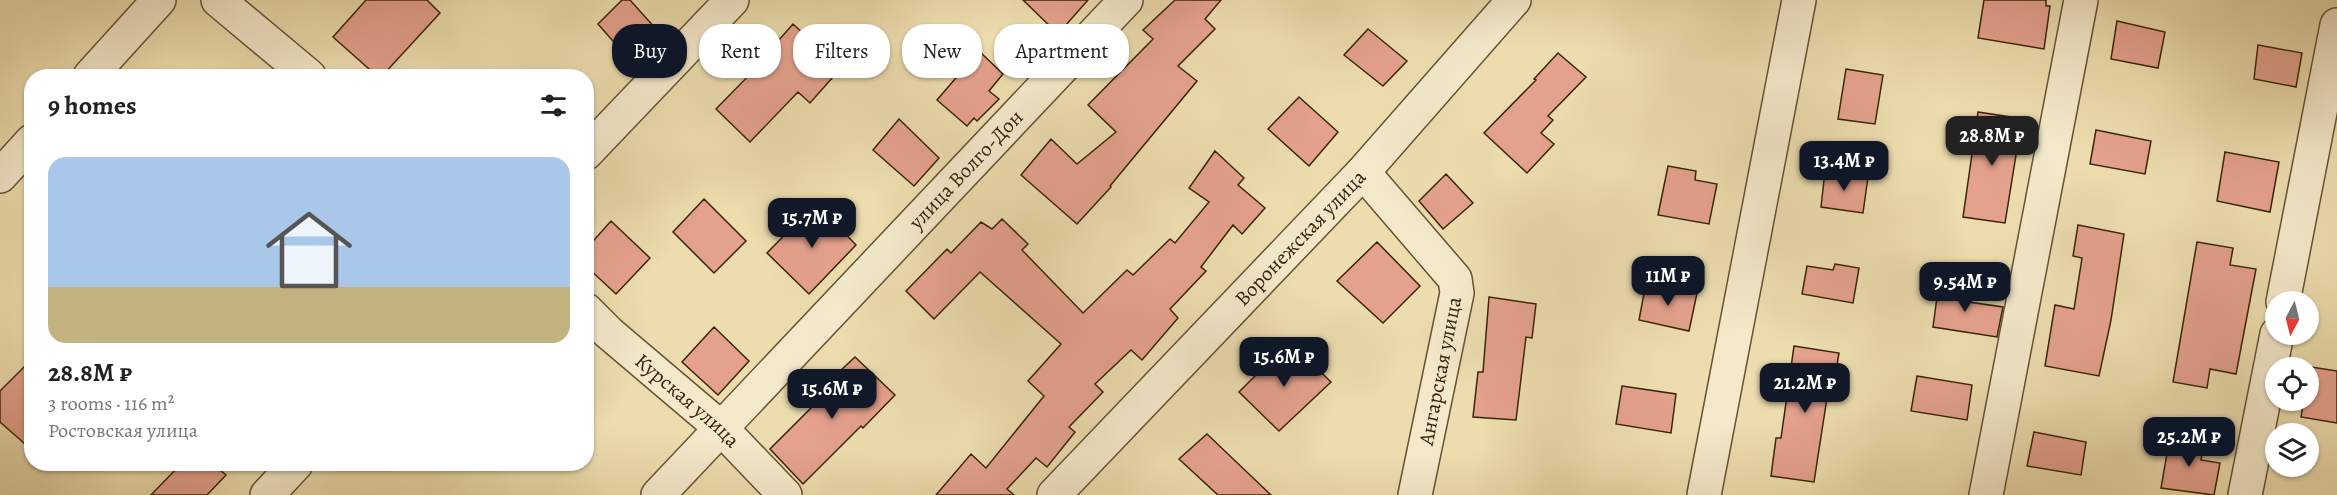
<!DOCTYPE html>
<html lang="en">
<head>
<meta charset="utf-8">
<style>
  body { margin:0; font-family:Alegreya,serif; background:#f6f6f6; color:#222; height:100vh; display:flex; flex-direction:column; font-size:22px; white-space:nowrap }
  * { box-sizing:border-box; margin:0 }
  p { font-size:20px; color:#767676 }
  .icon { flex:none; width:33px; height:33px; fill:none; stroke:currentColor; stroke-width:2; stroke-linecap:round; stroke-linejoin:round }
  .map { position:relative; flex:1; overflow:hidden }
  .panel { position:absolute; left:24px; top:69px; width:570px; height:402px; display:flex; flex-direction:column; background:#fff; border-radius:24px; box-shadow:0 2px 4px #0004 }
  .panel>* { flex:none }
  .banner { position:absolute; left:612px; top:24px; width:570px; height:54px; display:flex; gap:12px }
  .needle { width:39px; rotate:187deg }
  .fabs { position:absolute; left:2265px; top:291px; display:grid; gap:12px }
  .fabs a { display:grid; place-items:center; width:54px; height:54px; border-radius:50%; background:#fff; box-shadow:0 2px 4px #0004; font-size:30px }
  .price { position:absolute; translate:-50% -51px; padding:0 14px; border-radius:12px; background:#111827; color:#fff; font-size:20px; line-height:39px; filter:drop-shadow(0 2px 3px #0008) }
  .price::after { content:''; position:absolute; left:50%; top:36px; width:18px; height:14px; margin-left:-9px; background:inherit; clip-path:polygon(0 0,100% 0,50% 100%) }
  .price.on { background:#222; color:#fff }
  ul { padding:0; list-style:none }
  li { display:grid; align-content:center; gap:12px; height:318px; padding:0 24px }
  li+li { border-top:2px solid #e0e0e0 }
  li span { display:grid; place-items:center; height:186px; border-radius:18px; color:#555 }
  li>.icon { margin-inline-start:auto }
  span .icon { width:108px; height:108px; fill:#fffc; stroke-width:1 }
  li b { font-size:26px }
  h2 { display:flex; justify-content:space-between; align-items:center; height:72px; padding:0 24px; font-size:26px }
  .pill { padding:0 21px; border-radius:24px; background:#fff; box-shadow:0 2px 4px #0004; font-size:21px; line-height:54px }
  .pill.on { background:#111827; color:#fff }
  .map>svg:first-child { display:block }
  .building { fill:#e4a18d; stroke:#392508; stroke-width:1.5 }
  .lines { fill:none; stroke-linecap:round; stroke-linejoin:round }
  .minor-casing { stroke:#665332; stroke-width:36 }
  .minor { stroke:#f3e8ca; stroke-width:33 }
  .labels { text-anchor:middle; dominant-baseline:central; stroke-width:6; stroke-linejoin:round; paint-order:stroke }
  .street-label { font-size:21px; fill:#392508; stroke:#f3e8ca }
</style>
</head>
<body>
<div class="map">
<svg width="2337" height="495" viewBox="0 0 2337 495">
  <rect width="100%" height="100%" fill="#ecdcae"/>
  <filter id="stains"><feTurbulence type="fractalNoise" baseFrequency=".00333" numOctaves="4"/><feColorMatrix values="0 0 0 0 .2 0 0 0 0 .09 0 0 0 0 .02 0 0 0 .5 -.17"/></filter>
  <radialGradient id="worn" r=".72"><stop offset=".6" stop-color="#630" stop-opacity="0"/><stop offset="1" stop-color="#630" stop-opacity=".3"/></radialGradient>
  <!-- building -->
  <path class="building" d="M 366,0 L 427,0 L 440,13 L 382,76 L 377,76 L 333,37 Z
    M 622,0 L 630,0 L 656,29 L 626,56 L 598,24 Z
    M 1023,0 L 1088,0 L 1058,34 Z
    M 1175,0 L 1221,0 L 1205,19 L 1215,29 L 1178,66 L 1197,81 L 1110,186 L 1111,187 L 1077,224 L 1021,175 L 1051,139 L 1077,164 L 1116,132 L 1088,105 L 1153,39 L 1143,30 Z
    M 1984,0 L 2046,0 L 2046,6 L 2050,6 L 2044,49 L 1978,38 Z
    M 2117,21 L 2165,32 L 2158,68 L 2111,59 Z
    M 793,24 L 841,68 L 810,103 L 798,92 L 750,142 L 716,109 L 764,60 L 762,59 Z
    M 1368,29 L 1407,61 L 1383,86 L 1344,55 Z
    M 2258,45 L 2302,53 L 2296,87 L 2254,79 Z
    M 979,51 L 1003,74 L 989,91 L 999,99 L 977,121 L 974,118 L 967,126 L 937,100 Z
    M 1558,53 L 1586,77 L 1548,116 L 1553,120 L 1541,133 L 1554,144 L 1527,173 L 1484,133 L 1536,80 L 1534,79 Z
    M 1846,69 L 1883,75 L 1875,124 L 1838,119 Z
    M 1299,97 L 1338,132 L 1309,166 L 1268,129 Z
    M 1978,112 L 2024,119 L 2019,150 L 2017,149 L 2005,223 L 1963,217 Z
    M 899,119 L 939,158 L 914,186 L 873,150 Z
    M 2096,130 L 2151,141 L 2145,174 L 2090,164 Z
    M 1215,151 L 1244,178 L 1238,185 L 1265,208 L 1242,234 L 1233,225 L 1201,267 L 1206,271 L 1170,309 L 1178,318 L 1142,360 L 1131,350 L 1095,384 L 1103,392 L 1069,427 L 1075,432 L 1047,467 L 1036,458 L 1007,489 L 1014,495 L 936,495 L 971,454 L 986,468 L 1044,396 L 1028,381 L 1061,344 L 980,272 L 934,319 L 906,291 L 947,249 L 951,253 L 981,222 L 992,229 L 1002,219 L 1028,244 L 1022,250 L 1083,313 L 1127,270 L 1133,275 L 1170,239 L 1175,243 L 1209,202 L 1189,188 Z
    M 2225,152 L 2279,162 L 2270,212 L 2217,201 Z
    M 1668,166 L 1696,171 L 1695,180 L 1717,184 L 1709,224 L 1658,215 Z
    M 1825,171 L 1868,177 L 1863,213 L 1821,207 Z
    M 1446,174 L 1473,203 L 1443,229 L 1419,201 Z
    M 704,199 L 746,241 L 714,273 L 673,232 Z
    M 816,203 L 856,245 L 809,294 L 767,253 Z
    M 611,221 L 650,258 L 616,294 L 586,266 L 586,249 Z
    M 2078,225 L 2124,234 L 2111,320 L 2099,376 L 2045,366 L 2055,305 L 2074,309 L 2082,258 L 2073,256 Z
    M 1377,242 L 1420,286 L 1383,323 L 1337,281 Z
    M 2197,242 L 2233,248 L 2230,265 L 2256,269 L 2236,374 L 2210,369 L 2207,388 L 2173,382 Z
    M 1835,264 L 1859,268 L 1853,303 L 1802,294 L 1807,266 L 1833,270 Z
    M 1939,282 L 1965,286 L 1962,301 L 2003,307 L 1997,337 L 1933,327 Z
    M 1646,283 L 1697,293 L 1689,331 L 1639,320 Z
    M 1489,297 L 1536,304 L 1532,338 L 1526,337 L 1516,420 L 1473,417 L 1478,372 L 1483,372 Z
    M 714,327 L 749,361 L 718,395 L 682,362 Z
    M 1794,346 L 1839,353 L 1831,399 L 1827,398 L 1814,482 L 1771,476 L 1776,438 L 1781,438 Z
    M 1282,349 L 1294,361 L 1302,354 L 1331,382 L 1279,431 L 1239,392 Z
    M 855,357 L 895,395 L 863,428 L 861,426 L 803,484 L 770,449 L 827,392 L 822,388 Z
    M 32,359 L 32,450 L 0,422 L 0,391 Z
    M 2311,367 L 2337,371 L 2337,423 L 2301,417 L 2304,400 L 2308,400 Z
    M 1917,376 L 1972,385 L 1967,420 L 1911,411 Z
    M 1622,386 L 1676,394 L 1671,433 L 1616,424 Z
    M 2034,432 L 2086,442 L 2081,475 L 2027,466 Z
    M 1207,434 L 1271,495 L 1218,495 L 1179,459 Z
    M 2170,436 L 2204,442 L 2201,460 L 2220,463 L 2214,495 L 2161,488 Z
    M 181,464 L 213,464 L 226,475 L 207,495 L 151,495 Z"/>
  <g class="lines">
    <!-- minor casing -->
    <g class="minor-casing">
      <g id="minor">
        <path d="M 218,0 L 309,76"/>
        <path d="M 90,76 L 159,0"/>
        <path d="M 586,153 L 732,0"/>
        <path d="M 1363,172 L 1455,279 L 1457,293 L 1415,495"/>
        <path d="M 0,176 L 32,141"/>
        <path d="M 2283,302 L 2337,25"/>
        <path id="s1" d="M 586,310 L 609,333 L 721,428 L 785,495"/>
        <path d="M 267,495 L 296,464"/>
        <path id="s2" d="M 658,495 L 1126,0"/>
        <path id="s3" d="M 1054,495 L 1363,172 L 1514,0"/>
        <path d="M 1704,495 L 1799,0"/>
        <path d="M 1986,495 L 2081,0"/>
        <path d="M 2245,495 L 2277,334"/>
      </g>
    </g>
    <!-- minor -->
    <use href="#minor" class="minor"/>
  </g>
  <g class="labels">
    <!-- street labels -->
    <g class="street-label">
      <text stroke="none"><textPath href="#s2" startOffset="448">улица Волго-Дон</textPath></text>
      <text stroke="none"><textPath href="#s3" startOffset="356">Воронежская улица</textPath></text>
      <text transform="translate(1440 371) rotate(-79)">Ангарская улица</text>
      <text stroke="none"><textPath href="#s1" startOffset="136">Курская улица</textPath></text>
    </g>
  </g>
  <rect width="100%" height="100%" filter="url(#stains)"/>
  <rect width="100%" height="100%" fill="url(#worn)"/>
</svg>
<div class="fabs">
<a><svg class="needle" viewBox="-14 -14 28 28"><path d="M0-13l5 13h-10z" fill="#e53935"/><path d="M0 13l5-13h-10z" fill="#767676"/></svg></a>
<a><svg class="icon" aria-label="locate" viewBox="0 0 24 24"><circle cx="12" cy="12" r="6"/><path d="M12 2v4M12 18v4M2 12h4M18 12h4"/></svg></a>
<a><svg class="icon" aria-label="layers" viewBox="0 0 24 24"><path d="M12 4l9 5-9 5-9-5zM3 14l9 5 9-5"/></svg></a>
</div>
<b class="price on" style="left:1992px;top:167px">28.8M ₽</b>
<b class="price" style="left:1844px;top:192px">13.4M ₽</b>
<b class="price" style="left:812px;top:249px">15.7M ₽</b>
<b class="price" style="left:1668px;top:307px">11M ₽</b>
<b class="price" style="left:1965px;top:313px">9.54M ₽</b>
<b class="price" style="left:1284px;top:388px">15.6M ₽</b>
<b class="price" style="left:1805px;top:414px">21.2M ₽</b>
<b class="price" style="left:832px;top:420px">15.6M ₽</b>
<b class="price" style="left:2189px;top:468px">25.2M ₽</b>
<div class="banner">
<a class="pill on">Buy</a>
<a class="pill">Rent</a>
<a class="pill">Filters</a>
<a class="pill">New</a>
<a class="pill">Apartment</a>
</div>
<section class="panel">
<h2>9 homes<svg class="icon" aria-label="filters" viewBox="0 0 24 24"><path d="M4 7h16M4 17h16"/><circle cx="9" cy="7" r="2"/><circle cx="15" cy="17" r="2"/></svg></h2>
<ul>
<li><span style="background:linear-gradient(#a9c7e8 70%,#c2b280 0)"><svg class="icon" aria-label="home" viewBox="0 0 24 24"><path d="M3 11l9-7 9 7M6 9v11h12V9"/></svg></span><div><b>28.8M ₽</b><p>3 rooms · 116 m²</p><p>Ростовская улица</p></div></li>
</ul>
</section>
</div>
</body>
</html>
